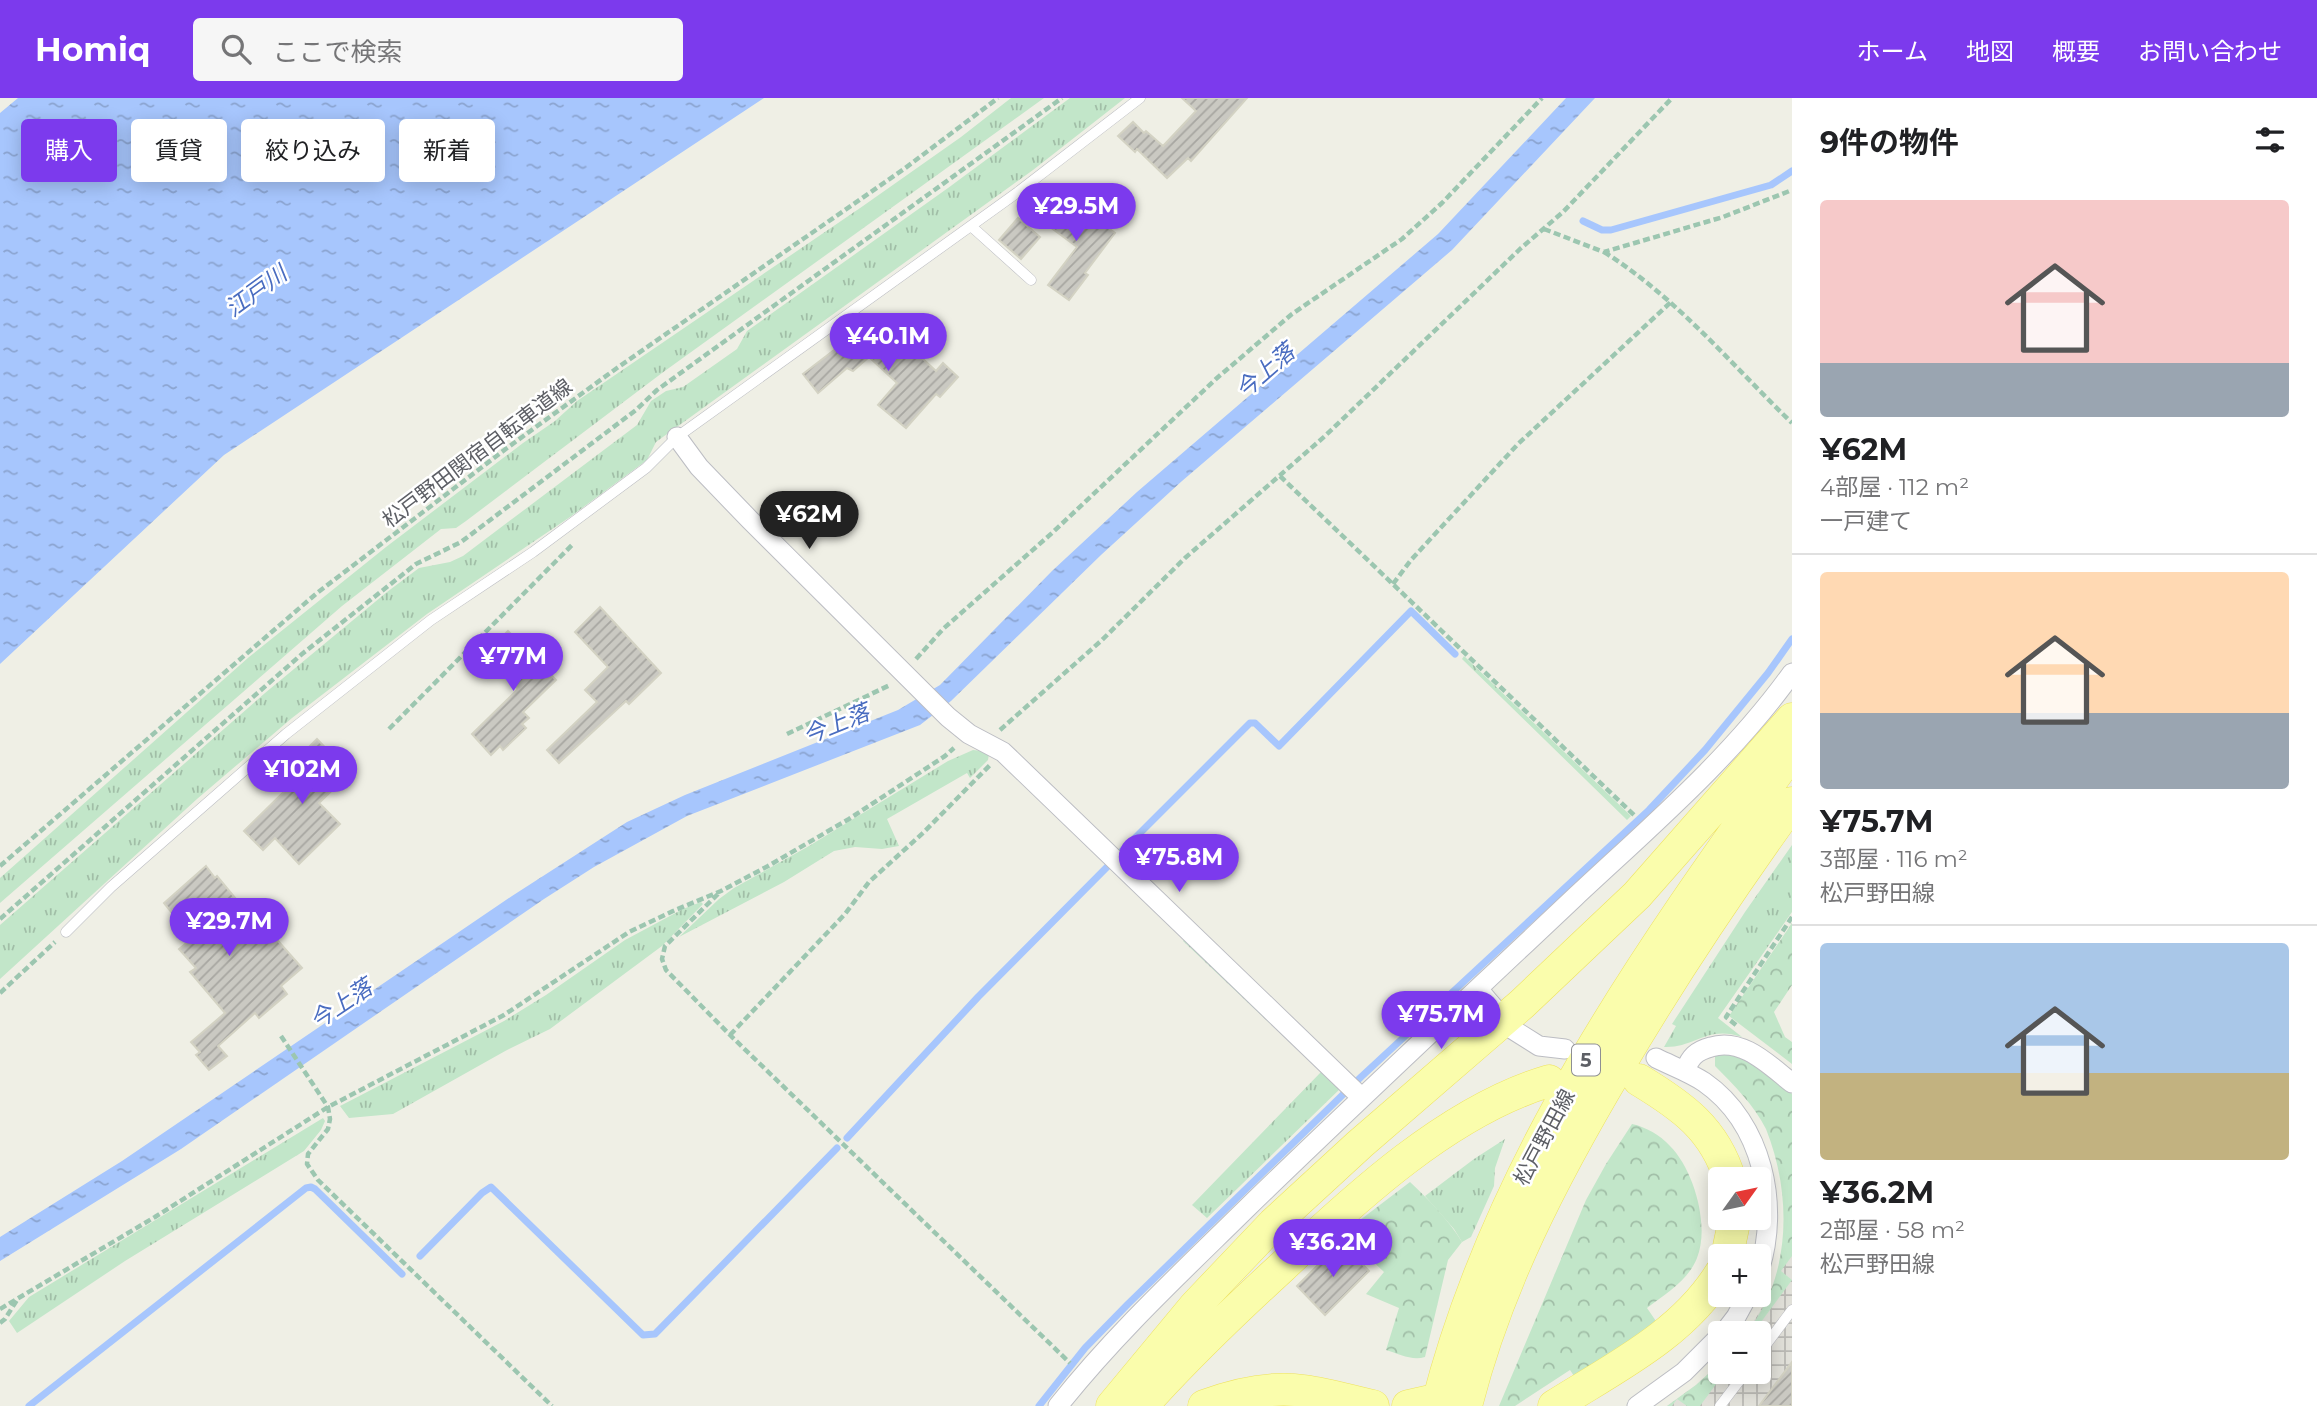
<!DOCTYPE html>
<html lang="ja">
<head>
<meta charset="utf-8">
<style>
  body { margin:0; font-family:Montserrat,"Noto Sans JP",sans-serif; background:#f6f6f6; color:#202124; height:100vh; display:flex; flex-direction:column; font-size:26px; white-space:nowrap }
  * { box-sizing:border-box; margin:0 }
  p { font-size:23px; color:#757577 }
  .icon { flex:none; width:38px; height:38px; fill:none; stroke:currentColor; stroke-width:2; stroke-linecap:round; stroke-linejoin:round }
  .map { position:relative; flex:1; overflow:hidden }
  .panel { display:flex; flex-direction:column; background:#fff; width:525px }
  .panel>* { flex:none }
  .banner { position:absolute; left:21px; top:21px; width:665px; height:63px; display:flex; gap:14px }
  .needle { width:46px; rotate:57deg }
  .fabs { position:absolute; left:1708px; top:1069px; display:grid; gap:14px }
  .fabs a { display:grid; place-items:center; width:63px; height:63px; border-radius:7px; background:#fff; box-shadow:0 4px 18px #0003; font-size:35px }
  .price { position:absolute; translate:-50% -60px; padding:0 16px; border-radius:24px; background:#7c3aed; color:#fff; font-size:23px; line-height:46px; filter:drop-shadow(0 2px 4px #0008) }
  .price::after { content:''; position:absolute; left:50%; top:42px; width:21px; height:16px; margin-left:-10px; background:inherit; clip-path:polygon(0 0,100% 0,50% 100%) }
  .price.selected { background:#222; color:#fff }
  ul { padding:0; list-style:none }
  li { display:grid; align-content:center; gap:14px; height:371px; padding:0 28px }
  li+li { border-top:2px solid #e0e0e0 }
  li span { display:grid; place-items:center; height:217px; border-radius:7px; color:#555 }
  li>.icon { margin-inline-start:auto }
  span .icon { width:126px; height:126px; fill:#fffc; stroke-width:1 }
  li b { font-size:30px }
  h2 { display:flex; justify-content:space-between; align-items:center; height:84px; padding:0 28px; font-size:30px }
  .chip { padding:0 24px; border-radius:7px; background:#fff; box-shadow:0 4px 18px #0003; font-size:24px; line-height:63px }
  .chip.selected { background:#7c3aed; color:#fff }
  header { display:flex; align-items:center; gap:42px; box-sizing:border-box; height:98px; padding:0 35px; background:#7c3aed; color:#fff }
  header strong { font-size:33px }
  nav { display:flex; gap:38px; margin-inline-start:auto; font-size:24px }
  .search { width:490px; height:63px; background:#f6f6f6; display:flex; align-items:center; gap:18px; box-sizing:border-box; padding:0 24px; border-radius:7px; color:#757577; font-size:26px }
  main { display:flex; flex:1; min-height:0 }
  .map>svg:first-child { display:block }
  .industrial { fill:url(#industrial-grid) }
  .grass { fill:url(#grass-tufts) }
  .forest { fill:url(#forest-crowns) }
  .water { fill:url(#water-ripples) }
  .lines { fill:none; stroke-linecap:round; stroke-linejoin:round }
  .stream { stroke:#a7c6fd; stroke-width:7 }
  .building { fill:url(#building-hatch); stroke:#d3d2c3; stroke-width:2 }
  .lane-casing { stroke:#bcbdc3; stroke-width:11 }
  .street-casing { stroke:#bcbdc3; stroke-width:21 }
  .primary-casing { stroke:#eee25f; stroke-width:33 }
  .path { stroke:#9cc6b0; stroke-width:4.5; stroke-dasharray:7 3.5; stroke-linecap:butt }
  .lane { stroke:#fff; stroke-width:10 }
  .street { stroke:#fff; stroke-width:19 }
  .primary { stroke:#fafdac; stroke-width:32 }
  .labels { text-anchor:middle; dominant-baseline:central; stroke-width:5; stroke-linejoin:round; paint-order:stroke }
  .shield { fill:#fff; stroke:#8e8f93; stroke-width:2 }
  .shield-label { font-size:19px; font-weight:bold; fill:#5d5f65 }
  .street-label { font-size:21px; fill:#5d5f65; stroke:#fff }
  .water-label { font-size:23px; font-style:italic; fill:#496cc0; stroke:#fff }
</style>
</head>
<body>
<header>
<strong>Homiq</strong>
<div class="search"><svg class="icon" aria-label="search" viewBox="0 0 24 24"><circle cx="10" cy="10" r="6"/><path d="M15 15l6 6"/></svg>ここで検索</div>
<nav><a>ホーム</a><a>地図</a><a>概要</a><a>お問い合わせ</a></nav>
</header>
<main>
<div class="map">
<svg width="1792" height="1308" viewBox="0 0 1792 1308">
  <defs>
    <pattern id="industrial-grid" width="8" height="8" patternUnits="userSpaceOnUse" patternTransform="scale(1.75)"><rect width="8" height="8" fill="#e1e0d9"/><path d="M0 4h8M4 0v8" fill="none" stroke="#bab9b4"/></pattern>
    <pattern id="grass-tufts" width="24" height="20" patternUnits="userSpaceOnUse" patternTransform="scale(1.75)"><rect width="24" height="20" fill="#c2e6c9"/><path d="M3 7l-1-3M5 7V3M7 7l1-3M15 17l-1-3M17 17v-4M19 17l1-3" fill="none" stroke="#a1bea7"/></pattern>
    <pattern id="forest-crowns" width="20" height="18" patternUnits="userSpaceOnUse" patternTransform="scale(1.75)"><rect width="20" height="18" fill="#c2e6c9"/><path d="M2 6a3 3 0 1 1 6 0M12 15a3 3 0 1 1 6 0" fill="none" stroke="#a1bea7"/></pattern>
    <pattern id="water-ripples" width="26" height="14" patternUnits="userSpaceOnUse" patternTransform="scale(1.75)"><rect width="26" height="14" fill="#a7c6fd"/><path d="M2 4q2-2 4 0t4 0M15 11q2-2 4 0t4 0" fill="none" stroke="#8ba4d0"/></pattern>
    <pattern id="building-hatch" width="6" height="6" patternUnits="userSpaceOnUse" patternTransform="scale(1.75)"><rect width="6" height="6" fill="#cac9c2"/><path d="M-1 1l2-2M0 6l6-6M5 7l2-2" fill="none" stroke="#a7a6a1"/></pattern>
  </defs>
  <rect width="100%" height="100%" fill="#efefe5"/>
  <!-- industrial -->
  <path class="industrial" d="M 1792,1147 L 1792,1308 L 1667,1308 L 1696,1287 L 1720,1265 L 1720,1274 L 1759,1274 L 1759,1236 L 1746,1235 L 1759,1215 L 1774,1186 L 1781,1162 Z"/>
  <!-- grass -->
  <path class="grass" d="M 1011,0 L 1044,0 L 662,275 L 466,423 L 456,430 L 441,431 L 342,508 L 0,805 L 0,780 L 249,559 L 386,449 L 523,345 L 555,323 L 577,303 L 863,108 L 961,39 Z
    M 1070,0 L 1125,0 L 1033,72 L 656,344 L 647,362 L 570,419 L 427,516 L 292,620 L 197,701 L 0,881 L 0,827 L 265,595 L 387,494 L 419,470 L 450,464 L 463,458 L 637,327 L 651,303 L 666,293 L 683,289 L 737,251 L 747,233 L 948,90 Z
    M 1464,558 L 1631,718 L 1627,722 L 1462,561 Z
    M 973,652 L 982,653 L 989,656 L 988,662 L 970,680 L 967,675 L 887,721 L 899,748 L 882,751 L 855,749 L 834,753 L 784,784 L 679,839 L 719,801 L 734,790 L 809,748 L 948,663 Z
    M 1792,747 L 1792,814 L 1718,920 L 1742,939 C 1706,927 1696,950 1664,949 L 1676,928 L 1672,926 L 1745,814 Z
    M 701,804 L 703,806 L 662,848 L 550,931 L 507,952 L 393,1016 L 349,1020 L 340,1008 L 504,923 L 546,897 L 625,842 L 683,811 Z
    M 1187,838 L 1342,989 L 1207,1120 L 1192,1107 L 1321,974 L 1183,843 Z
    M 323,1020 L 325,1023 L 321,1032 L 304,1053 L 125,1163 L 17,1235 L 9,1223 L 29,1199 Z
    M 1505,1041 L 1495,1070 L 1494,1088 L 1471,1139 L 1462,1144 L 1454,1131 L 1425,1098 L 1474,1061 Z"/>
  <!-- forest -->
  <path class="forest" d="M 1792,825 L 1792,887 L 1774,914 L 1785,939 L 1792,944 L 1792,966 L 1729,918 Z
    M 1715,956 L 1735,957 L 1747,963 L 1792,996 L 1792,1158 L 1781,1173 L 1792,1182 L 1753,1235 L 1746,1235 C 1792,1179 1792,1096 1766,1031 C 1754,1007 1734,987 1715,968 Z
    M 1632,1026 C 1646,1029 1660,1037 1670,1048 C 1694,1072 1710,1128 1697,1160 C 1688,1183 1665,1196 1647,1210 L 1660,1229 L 1576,1281 L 1570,1272 L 1515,1308 L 1499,1308 L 1586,1102 L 1606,1066 Z
    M 1410,1084 C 1429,1102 1448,1121 1462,1144 L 1448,1162 L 1425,1259 C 1412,1263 1399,1256 1386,1252 L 1399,1210 L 1366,1196 L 1384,1174 L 1343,1135 Z
    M 1720,1265 L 1720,1274 L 1725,1274 L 1700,1308 L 1687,1308 L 1677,1301 L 1672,1308 L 1667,1308 L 1696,1287 Z"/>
  <!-- water -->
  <path class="water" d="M 18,0 L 764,0 L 224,357 L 0,566 L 0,15 Z
    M 1566,0 L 1595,0 L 1452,152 L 1182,383 L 1101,457 L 951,603 L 920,627 L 687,718 L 594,769 L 544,801 L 181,1051 L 0,1163 L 0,1139 L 122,1063 L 512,798 L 627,724 L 685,697 L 898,612 L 940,587 L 1052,473 L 1137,394 L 1438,136 Z"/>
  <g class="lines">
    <!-- stream -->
    <path class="stream" d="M 1583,123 L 1602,132 L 1611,132 L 1771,87 L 1792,73
      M 1117,758 L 1250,625 L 1255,625 L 1279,648 L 1411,513 L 1455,556
      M 847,1040 L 978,899 L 1111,765
      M 420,1158 L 482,1095 L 491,1089 L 643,1237 L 655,1236 L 837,1050
      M 29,1308 L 306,1090 L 311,1089 L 315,1091 L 402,1176
      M 1039,1308 L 1085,1250 L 1128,1206 L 1361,979 L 1649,712 L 1705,652 L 1768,575 L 1792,541"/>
  </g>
  <!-- building -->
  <path class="building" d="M 1182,0 L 1247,0 L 1191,63 L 1188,60 L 1167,80 L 1137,51 L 1135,54 L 1118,38 L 1133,24 L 1144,35 L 1146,33 L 1163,48 L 1196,13 Z
    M 1062,95 L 1115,135 L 1085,175 L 1088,177 L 1069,202 L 1048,187 L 1077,149 L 1042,123 Z
    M 1018,120 L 1040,139 L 1021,161 L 999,142 Z
    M 884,225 L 936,273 L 943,265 L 958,279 L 940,299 L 936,296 L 906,330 L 878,307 L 897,285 L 869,259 L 853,273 L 847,270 L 818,295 L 803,276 L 851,239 L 861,250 Z
    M 600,509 L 661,575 L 629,606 L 626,603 L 559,665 L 547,652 L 597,604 L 585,592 L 608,569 L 575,534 Z
    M 508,533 L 556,582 L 523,614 L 529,620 L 522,626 L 526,630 L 503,652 L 500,648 L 491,657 L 472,636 L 518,591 L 484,557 Z
    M 317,641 L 335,660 L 338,658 L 352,673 L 319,705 L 340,726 L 299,766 L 275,740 L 263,752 L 244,733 L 304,674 L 294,664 Z
    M 206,768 L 215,780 L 217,778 L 245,812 L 248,809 L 302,870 L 281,888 L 287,896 L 259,920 L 255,915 L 218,948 L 227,958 L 209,972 L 196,957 L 200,954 L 191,944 L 225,915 L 190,874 L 196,870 L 179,851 L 190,842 L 174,824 L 177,821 L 164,805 Z
    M 1341,1144 L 1369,1173 L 1325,1217 L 1297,1188 Z
    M 1792,1264 L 1792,1308 L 1759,1308 Z"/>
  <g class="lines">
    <!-- lane casing -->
    <g class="lane-casing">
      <path id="lane" d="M 971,128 L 1031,182
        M 66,834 L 111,789 L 286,636 L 431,522 L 533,454 L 646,370 L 677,339 L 1018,94 L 1140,0
        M 1759,1256 L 1792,1212
        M 1720,1308 L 1746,1274"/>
    </g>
    <!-- street casing -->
    <g class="street-casing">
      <path id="street" d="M 677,339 L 699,369 L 750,422 L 948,619 L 969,636 L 1003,654 L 1361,999
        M 1478,891 L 1495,911
        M 1512,931 L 1539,948 L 1565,951
        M 1656,960 C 1672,968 1689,974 1704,984 C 1763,1025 1780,1108 1759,1173
        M 1685,973 C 1690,959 1696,953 1711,949 C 1742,939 1769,967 1792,985
        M 1723,1236 L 1736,1219 L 1748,1197
        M 1058,1308 C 1115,1236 1183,1173 1248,1109 C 1356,1004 1466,902 1575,799 C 1651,728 1731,660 1792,575
        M 1637,1308 L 1684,1274 L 1720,1238"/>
    </g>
    <!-- primary casing -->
    <g class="primary-casing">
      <path id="primary" d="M 1639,982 C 1682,1008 1715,1031 1730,1082
        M 1727,1158 L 1735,1120
        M 1112,1308 L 1195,1208 L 1273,1126 L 1360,1046 L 1522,906 L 1637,797 L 1792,621
        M 1142,1308 C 1186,1259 1233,1214 1281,1170 C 1355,1100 1450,1012 1549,983
        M 1204,1308 C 1236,1296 1270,1288 1304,1293 C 1327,1296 1350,1303 1373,1308
        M 1408,1308 L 1439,1301 L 1455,1290
        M 1437,1308 C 1499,1064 1647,856 1792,654
        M 1466,1308 C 1496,1188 1554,1077 1617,971 C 1671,879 1730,791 1792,705
        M 1554,1308 C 1614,1270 1682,1237 1720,1176"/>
    </g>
    <!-- path -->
    <path class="path" d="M 1544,131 L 1604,154 L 1723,119 L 1792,92
      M 1604,154 C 1677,200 1731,266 1792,325
      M 1280,378 L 1634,717
      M 1393,486 L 1411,462 L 1518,346 L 1671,204
      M 916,561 L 943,531 L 1052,435 L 1217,280 L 1292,216 L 1402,141 L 1442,105 L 1542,0
      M 389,631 L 572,447
      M 1000,632 L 1102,542 L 1185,460 L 1325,338 L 1520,151 L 1563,114 L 1672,0
      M 787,636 L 890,587
      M 0,768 L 317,495 L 507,350 L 617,270 L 904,71 L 998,0
      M 718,796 L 665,848 L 662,861 L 666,872 L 730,937 L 1070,1265
      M 0,821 L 302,556 L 416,466 L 461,444 L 636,312 L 657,292 L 1062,0
      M 0,895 L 55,844
      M 1736,927 L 1726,919 L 1792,819
      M 730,937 L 845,816 L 869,784 L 924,734 L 990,667
      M 281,938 L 328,1009 L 330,1021 L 328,1031 L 308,1056 L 307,1066 L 318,1082 L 552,1308
      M 0,1211 L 155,1119 L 328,1009 L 504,917 L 629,834 L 673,813 L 721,793 L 768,768 L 849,721 L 945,658 L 954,650
      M 0,1225 L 5,1221 L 17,1202"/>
    <!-- lane -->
    <use href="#lane" class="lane"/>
    <!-- street -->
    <use href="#street" class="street"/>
    <!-- primary -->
    <use href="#primary" class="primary"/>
  </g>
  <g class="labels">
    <!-- shield labels -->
    <rect class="shield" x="1572" y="946.5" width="28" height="31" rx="5"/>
    <g class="shield-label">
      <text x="1586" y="962">5</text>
    </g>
    <!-- street labels -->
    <g class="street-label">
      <text transform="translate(477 355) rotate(-37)">松戸野田関宿自転車道線</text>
      <text transform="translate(1544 1039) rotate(-62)">松戸野田線</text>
    </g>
    <!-- water labels -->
    <g class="water-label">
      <text transform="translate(256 193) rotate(-36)">江戸川</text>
      <text transform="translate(1265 273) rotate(-41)">今上落</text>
      <text transform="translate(836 626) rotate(-22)">今上落</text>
      <text transform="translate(341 906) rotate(-34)">今上落</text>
    </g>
  </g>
</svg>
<div class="fabs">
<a><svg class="needle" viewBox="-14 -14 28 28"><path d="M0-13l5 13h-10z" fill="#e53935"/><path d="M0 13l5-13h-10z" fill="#757577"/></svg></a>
<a>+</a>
<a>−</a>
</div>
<b class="price" style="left:1076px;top:145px">¥29.5M</b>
<b class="price" style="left:888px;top:275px">¥40.1M</b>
<b class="price selected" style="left:809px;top:453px">¥62M</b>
<b class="price" style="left:513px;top:595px">¥77M</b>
<b class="price" style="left:302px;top:708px">¥102M</b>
<b class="price" style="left:1179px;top:796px">¥75.8M</b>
<b class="price" style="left:229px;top:860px">¥29.7M</b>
<b class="price" style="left:1441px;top:953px">¥75.7M</b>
<b class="price" style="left:1333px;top:1181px">¥36.2M</b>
<div class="banner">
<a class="chip selected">購入</a>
<a class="chip">賃貸</a>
<a class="chip">絞り込み</a>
<a class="chip">新着</a>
</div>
</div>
<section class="panel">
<h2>9件の物件<svg class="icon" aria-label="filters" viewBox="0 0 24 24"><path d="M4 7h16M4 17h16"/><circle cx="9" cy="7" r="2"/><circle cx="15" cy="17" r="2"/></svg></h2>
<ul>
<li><span style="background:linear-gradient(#f6c9c9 75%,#9aa5b1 0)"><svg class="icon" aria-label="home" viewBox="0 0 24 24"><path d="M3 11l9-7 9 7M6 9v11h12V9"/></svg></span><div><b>¥62M</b><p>4部屋 · 112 m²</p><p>一戸建て</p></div></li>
<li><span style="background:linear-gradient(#ffd9b3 65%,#9aa5b1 0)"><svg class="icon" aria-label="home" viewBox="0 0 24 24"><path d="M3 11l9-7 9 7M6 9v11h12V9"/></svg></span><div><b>¥75.7M</b><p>3部屋 · 116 m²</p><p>松戸野田線</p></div></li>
<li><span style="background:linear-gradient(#a9c7e8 60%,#c2b280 0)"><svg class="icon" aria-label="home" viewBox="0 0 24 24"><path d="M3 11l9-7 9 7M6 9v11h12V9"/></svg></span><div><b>¥36.2M</b><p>2部屋 · 58 m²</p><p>松戸野田線</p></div></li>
</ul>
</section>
</main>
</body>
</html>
